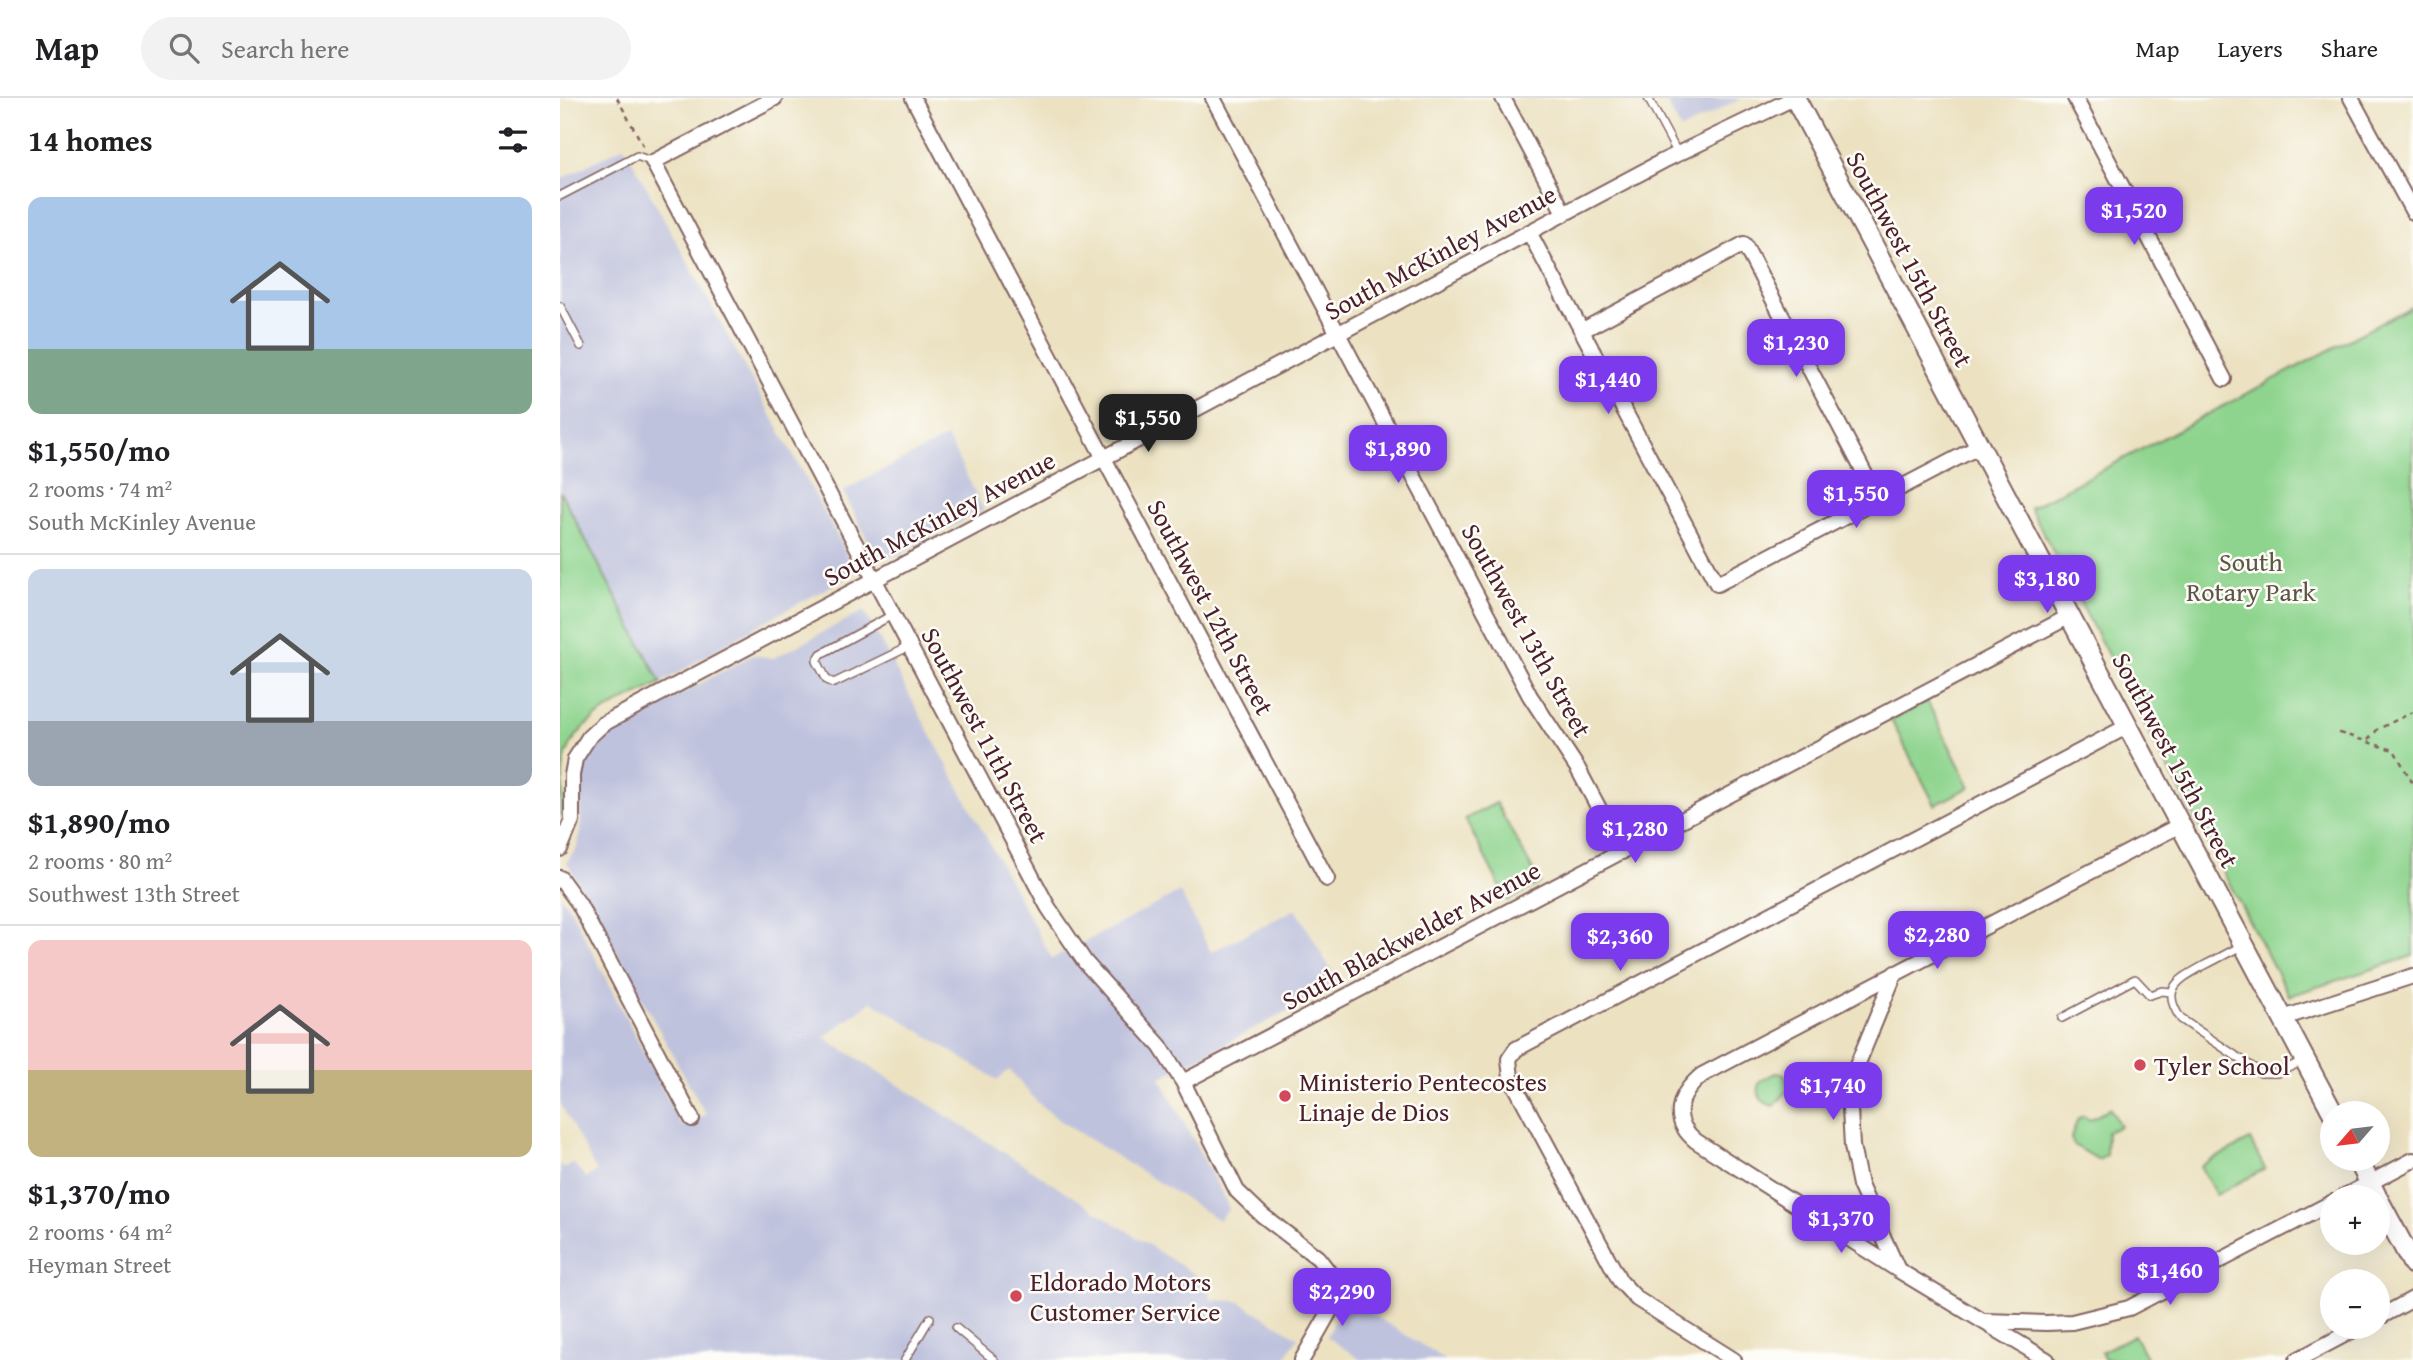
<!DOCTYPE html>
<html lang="en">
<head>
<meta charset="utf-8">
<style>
  body { margin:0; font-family:"Gentium Book Plus",serif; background:#f2f2f2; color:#202124; height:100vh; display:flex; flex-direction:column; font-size:26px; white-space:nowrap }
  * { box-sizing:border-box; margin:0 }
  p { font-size:23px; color:#757577 }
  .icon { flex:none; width:38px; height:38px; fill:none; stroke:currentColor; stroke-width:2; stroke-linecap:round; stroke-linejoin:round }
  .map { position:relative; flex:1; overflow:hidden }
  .panel { display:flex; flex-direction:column; background:#fff; width:560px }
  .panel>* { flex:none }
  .needle { width:46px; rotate:242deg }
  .fabs { position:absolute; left:1760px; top:1003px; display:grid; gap:14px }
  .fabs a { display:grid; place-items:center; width:70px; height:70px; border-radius:50%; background:#fff; box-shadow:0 7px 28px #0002; font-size:35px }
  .price { position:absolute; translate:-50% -60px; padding:0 16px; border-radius:14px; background:#7c3aed; color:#fff; font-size:23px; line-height:46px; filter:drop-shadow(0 2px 4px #0008) }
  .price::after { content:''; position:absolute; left:50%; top:42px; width:21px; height:16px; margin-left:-10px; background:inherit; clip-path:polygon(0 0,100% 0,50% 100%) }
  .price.current { background:#222; color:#fff }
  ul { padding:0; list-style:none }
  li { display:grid; align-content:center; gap:14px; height:371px; padding:0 28px }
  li+li { border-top:2px solid #e0e0e0 }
  li span { display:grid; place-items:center; height:217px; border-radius:14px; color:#555 }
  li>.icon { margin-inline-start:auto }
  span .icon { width:126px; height:126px; fill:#fffc; stroke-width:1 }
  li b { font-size:30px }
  h2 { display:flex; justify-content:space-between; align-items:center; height:84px; padding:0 28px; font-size:30px }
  header { display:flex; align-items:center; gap:42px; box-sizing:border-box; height:98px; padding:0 35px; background:#fff; border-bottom:2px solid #e0e0e0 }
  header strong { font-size:33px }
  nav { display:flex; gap:38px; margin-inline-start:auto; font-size:24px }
  .search { width:490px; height:63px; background:#f2f2f2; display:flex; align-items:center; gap:18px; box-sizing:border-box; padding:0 24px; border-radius:38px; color:#757577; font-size:26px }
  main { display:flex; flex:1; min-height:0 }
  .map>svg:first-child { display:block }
  .industrial { fill:#bfc2dd }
  .green { fill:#8ed48e; stroke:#6c7a5c; stroke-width:2 }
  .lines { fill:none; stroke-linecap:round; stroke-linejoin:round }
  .service-casing { stroke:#836360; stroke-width:10 }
  .minor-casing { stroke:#836360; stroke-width:18 }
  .tertiary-casing { stroke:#836360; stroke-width:23 }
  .path { stroke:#836360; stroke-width:2.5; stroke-dasharray:5 5; stroke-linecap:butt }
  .service { stroke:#fff; stroke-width:7 }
  .minor { stroke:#fff; stroke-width:14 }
  .tertiary { stroke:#fff; stroke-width:19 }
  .poi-dot { fill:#d1495b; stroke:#fdfcf7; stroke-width:2.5 }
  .labels { text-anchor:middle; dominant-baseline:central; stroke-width:5; stroke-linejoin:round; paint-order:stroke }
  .street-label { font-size:26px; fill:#4a1f2b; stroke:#fdfcf7 }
  .park-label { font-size:26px; fill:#5e5549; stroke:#fdfcf7 }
  .poi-label { font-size:26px; fill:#4a1f2b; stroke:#fdfcf7; text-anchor:start }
</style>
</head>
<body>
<header>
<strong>Map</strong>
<div class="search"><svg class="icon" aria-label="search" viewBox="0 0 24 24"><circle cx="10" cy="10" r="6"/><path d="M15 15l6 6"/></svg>Search here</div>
<nav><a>Map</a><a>Layers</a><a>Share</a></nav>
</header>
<main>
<section class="panel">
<h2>14 homes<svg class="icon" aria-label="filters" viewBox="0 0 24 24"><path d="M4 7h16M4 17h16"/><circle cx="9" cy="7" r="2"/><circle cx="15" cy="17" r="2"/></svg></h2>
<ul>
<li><span style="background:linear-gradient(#a9c7e8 70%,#7fa58c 0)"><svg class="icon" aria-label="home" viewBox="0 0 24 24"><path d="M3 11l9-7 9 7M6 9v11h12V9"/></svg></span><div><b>$1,550/mo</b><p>2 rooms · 74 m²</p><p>South McKinley Avenue</p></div></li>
<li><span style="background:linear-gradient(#c9d6e8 70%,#9aa5b1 0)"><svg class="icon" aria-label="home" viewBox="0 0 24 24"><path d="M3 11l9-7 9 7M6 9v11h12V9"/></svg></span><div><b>$1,890/mo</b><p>2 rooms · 80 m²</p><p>Southwest 13th Street</p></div></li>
<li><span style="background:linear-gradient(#f6c9c9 60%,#c2b280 0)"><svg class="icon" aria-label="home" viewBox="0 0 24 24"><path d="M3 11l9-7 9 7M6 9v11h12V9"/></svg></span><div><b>$1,370/mo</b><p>2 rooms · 64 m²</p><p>Heyman Street</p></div></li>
</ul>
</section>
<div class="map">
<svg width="1853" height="1262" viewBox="0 0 1853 1262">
  <rect width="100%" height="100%" fill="#fdfcf7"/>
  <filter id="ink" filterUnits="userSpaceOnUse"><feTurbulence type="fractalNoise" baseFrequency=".0143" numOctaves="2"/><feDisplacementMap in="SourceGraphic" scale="14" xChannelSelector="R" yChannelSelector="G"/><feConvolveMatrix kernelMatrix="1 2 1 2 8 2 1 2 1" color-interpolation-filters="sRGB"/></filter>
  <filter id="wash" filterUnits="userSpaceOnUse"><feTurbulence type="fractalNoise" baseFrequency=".00686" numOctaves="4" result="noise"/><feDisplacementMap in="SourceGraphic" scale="28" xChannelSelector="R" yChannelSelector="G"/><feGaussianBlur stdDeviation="1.57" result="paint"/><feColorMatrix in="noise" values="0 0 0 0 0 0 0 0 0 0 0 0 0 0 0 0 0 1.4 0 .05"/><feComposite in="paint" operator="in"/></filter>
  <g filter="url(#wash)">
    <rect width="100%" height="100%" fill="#ece2c2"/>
    <!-- industrial -->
    <path class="industrial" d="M 1104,0 L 1182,0 L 1121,32 Z
      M 64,48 L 280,443 L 295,475 L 191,531 L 101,585 L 0,393 L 0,82 Z
      M 387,339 L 424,412 L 337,458 L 316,458 L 283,393 Z
      M 304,513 L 492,861 L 620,794 L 651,854 L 736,811 L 779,886 L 600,980 L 665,1101 L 669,1111 L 659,1122 L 500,1023 L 477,1004 L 449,972 L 437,982 L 312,903 L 264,939 L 648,1185 L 651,1202 L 678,1203 L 738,1239 L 724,1262 L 0,1262 L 0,1065 L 4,1071 L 13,1065 L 26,1080 L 37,1074 L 0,1005 L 0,797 L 10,810 L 122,1029 L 146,1017 L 7,764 L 17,750 L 21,731 L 20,678 L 25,657 L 41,639 L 193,557 L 214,560 Z
      M 786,1200 L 886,1262 L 801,1262 L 767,1239 Z"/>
    <!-- green -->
    <path class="green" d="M 1853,208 L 1853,858 L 1729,898 L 1470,410 Z
      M 0,393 L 101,585 C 65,603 13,620 4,665 C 1,683 5,701 3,719 L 0,717 Z
      M 1367,603 L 1410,689 L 1375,707 L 1331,622 Z
      M 936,705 L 980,785 L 948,803 L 905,721 Z
      M 1215,975 L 1224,976 L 1230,990 L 1214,1008 C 1204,1006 1198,999 1198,988 L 1201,983 Z
      M 1550,1010 L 1560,1028 L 1547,1034 L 1546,1057 L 1539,1062 L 1514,1047 L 1511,1040 L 1518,1021 L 1523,1018 L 1530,1022 Z
      M 1690,1042 L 1705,1071 L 1656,1097 L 1640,1068 Z
      M 1574,1237 L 1587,1261 L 1545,1262 L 1541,1254 Z"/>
  </g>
  <g filter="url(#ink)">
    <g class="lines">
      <!-- service casing -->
      <g class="service-casing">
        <path id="service" d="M 1088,0 L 1118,56
          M 0,98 L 77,58 L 93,64
          M 0,208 L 21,248
          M 334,516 L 261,556 L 257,563 L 267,582 L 274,585 L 350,548
          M 1683,847 C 1670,854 1657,861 1643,868 C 1618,882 1600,891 1621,921 L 1701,975 L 1717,975 L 1745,962
          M 1502,920 L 1575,881 L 1590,897 L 1602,893 L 1611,894
          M 396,1230 L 434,1262
          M 345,1262 L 370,1220"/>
      </g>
      <!-- minor casing -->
      <g class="minor-casing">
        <path id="minor" d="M 215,0 L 93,64 L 488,809 L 525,864 L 600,948 L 623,984 L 677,1093 L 702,1117 L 758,1160 L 768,1173 L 775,1194 L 774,1206 L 742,1262
          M 353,0 L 767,781
          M 653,0 L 970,598 L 1018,671 L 1062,754
          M 943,0 L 1004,115
          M 1515,0 L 1664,281
          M 1791,0 L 1853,114
          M 969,134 L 1157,486 L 1420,348
          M 1023,232 L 1184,146 L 1318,401
          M 0,751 L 12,722 L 12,677 L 15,661 L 29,639 L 43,626 L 1103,63 L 1234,0
          M 0,780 L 19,806 L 132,1021
          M 1335,875 L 1296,970 L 1290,1011 L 1292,1048 L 1300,1087 L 1338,1172
          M 1723,920 L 1853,878
          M 623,984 L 1510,518
          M 1783,1099 L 1853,1062
          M 1818,1220 L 1853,1201
          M 1425,1223 L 1486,1225 L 1512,1224 L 1569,1210 L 1773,1104
          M 1174,1262 L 1077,1201 L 1060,1183 L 951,980 L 949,961 L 956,951 L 1568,628
          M 1487,1262 L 1338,1172 L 1136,1043 C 1109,1021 1119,996 1142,977 L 1620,727
          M 1737,1262 L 1801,1228"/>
      </g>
      <!-- tertiary casing -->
      <g class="tertiary-casing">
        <path id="tertiary" d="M 1235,0 L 1773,1015
          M 1797,1060 L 1817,1099
          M 1818,1101 L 1853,1166"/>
      </g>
      <!-- path -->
      <path class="path" d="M 57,0 L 84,49
        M 1779,635 C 1798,640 1815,647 1834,652 L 1853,686
        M 1808,642 L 1818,631 L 1853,614"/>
      <!-- service -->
      <use href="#service" class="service"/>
      <!-- minor -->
      <use href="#minor" class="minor"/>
      <!-- tertiary -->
      <use href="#tertiary" class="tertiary"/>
    </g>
  </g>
  <!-- markers -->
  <g class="poi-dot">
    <circle cx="1580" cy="967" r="7"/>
    <circle cx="725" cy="998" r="7"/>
    <circle cx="456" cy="1198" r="7"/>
  </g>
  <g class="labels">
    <!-- street labels -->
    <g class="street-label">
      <text transform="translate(880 154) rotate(-28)">South McKinley Avenue</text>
      <text transform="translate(1350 161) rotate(62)">Southwest 15th Street</text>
      <text transform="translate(379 420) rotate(-28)">South McKinley Avenue</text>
      <text transform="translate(651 509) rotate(62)">Southwest 12th Street</text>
      <text transform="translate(967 532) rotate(61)">Southwest 13th Street</text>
      <text transform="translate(425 637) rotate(62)">Southwest 11th Street</text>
      <text transform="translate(1616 662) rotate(62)">Southwest 15th Street</text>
      <text transform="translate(851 837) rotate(-28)">South Blackwelder Avenue</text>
    </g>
    <!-- park labels -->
    <g class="park-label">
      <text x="1691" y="463">South<tspan x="1691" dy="30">Rotary Park</tspan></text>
    </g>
    <!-- poi labels -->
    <g class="poi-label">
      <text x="1594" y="967">Tyler School</text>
      <text x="739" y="983">Ministerio Pentecostes<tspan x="739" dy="30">Linaje de Dios</tspan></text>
      <text x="470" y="1183">Eldorado Motors<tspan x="470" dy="30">Customer Service</tspan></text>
    </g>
  </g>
</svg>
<div class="fabs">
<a><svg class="needle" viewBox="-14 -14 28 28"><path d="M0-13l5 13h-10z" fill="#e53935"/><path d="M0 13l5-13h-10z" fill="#757577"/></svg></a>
<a>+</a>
<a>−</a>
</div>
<b class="price" style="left:1574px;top:149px">$1,520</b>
<b class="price" style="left:1236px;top:281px">$1,230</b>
<b class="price" style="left:1048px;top:318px">$1,440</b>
<b class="price current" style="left:588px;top:356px">$1,550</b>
<b class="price" style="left:838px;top:387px">$1,890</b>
<b class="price" style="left:1296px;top:432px">$1,550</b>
<b class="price" style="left:1487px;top:517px">$3,180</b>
<b class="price" style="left:1075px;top:767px">$1,280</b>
<b class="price" style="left:1377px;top:873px">$2,280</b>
<b class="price" style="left:1060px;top:875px">$2,360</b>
<b class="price" style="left:1273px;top:1024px">$1,740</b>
<b class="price" style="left:1281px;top:1157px">$1,370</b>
<b class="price" style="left:1610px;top:1209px">$1,460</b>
<b class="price" style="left:782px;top:1230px">$2,290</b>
</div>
</main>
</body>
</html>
